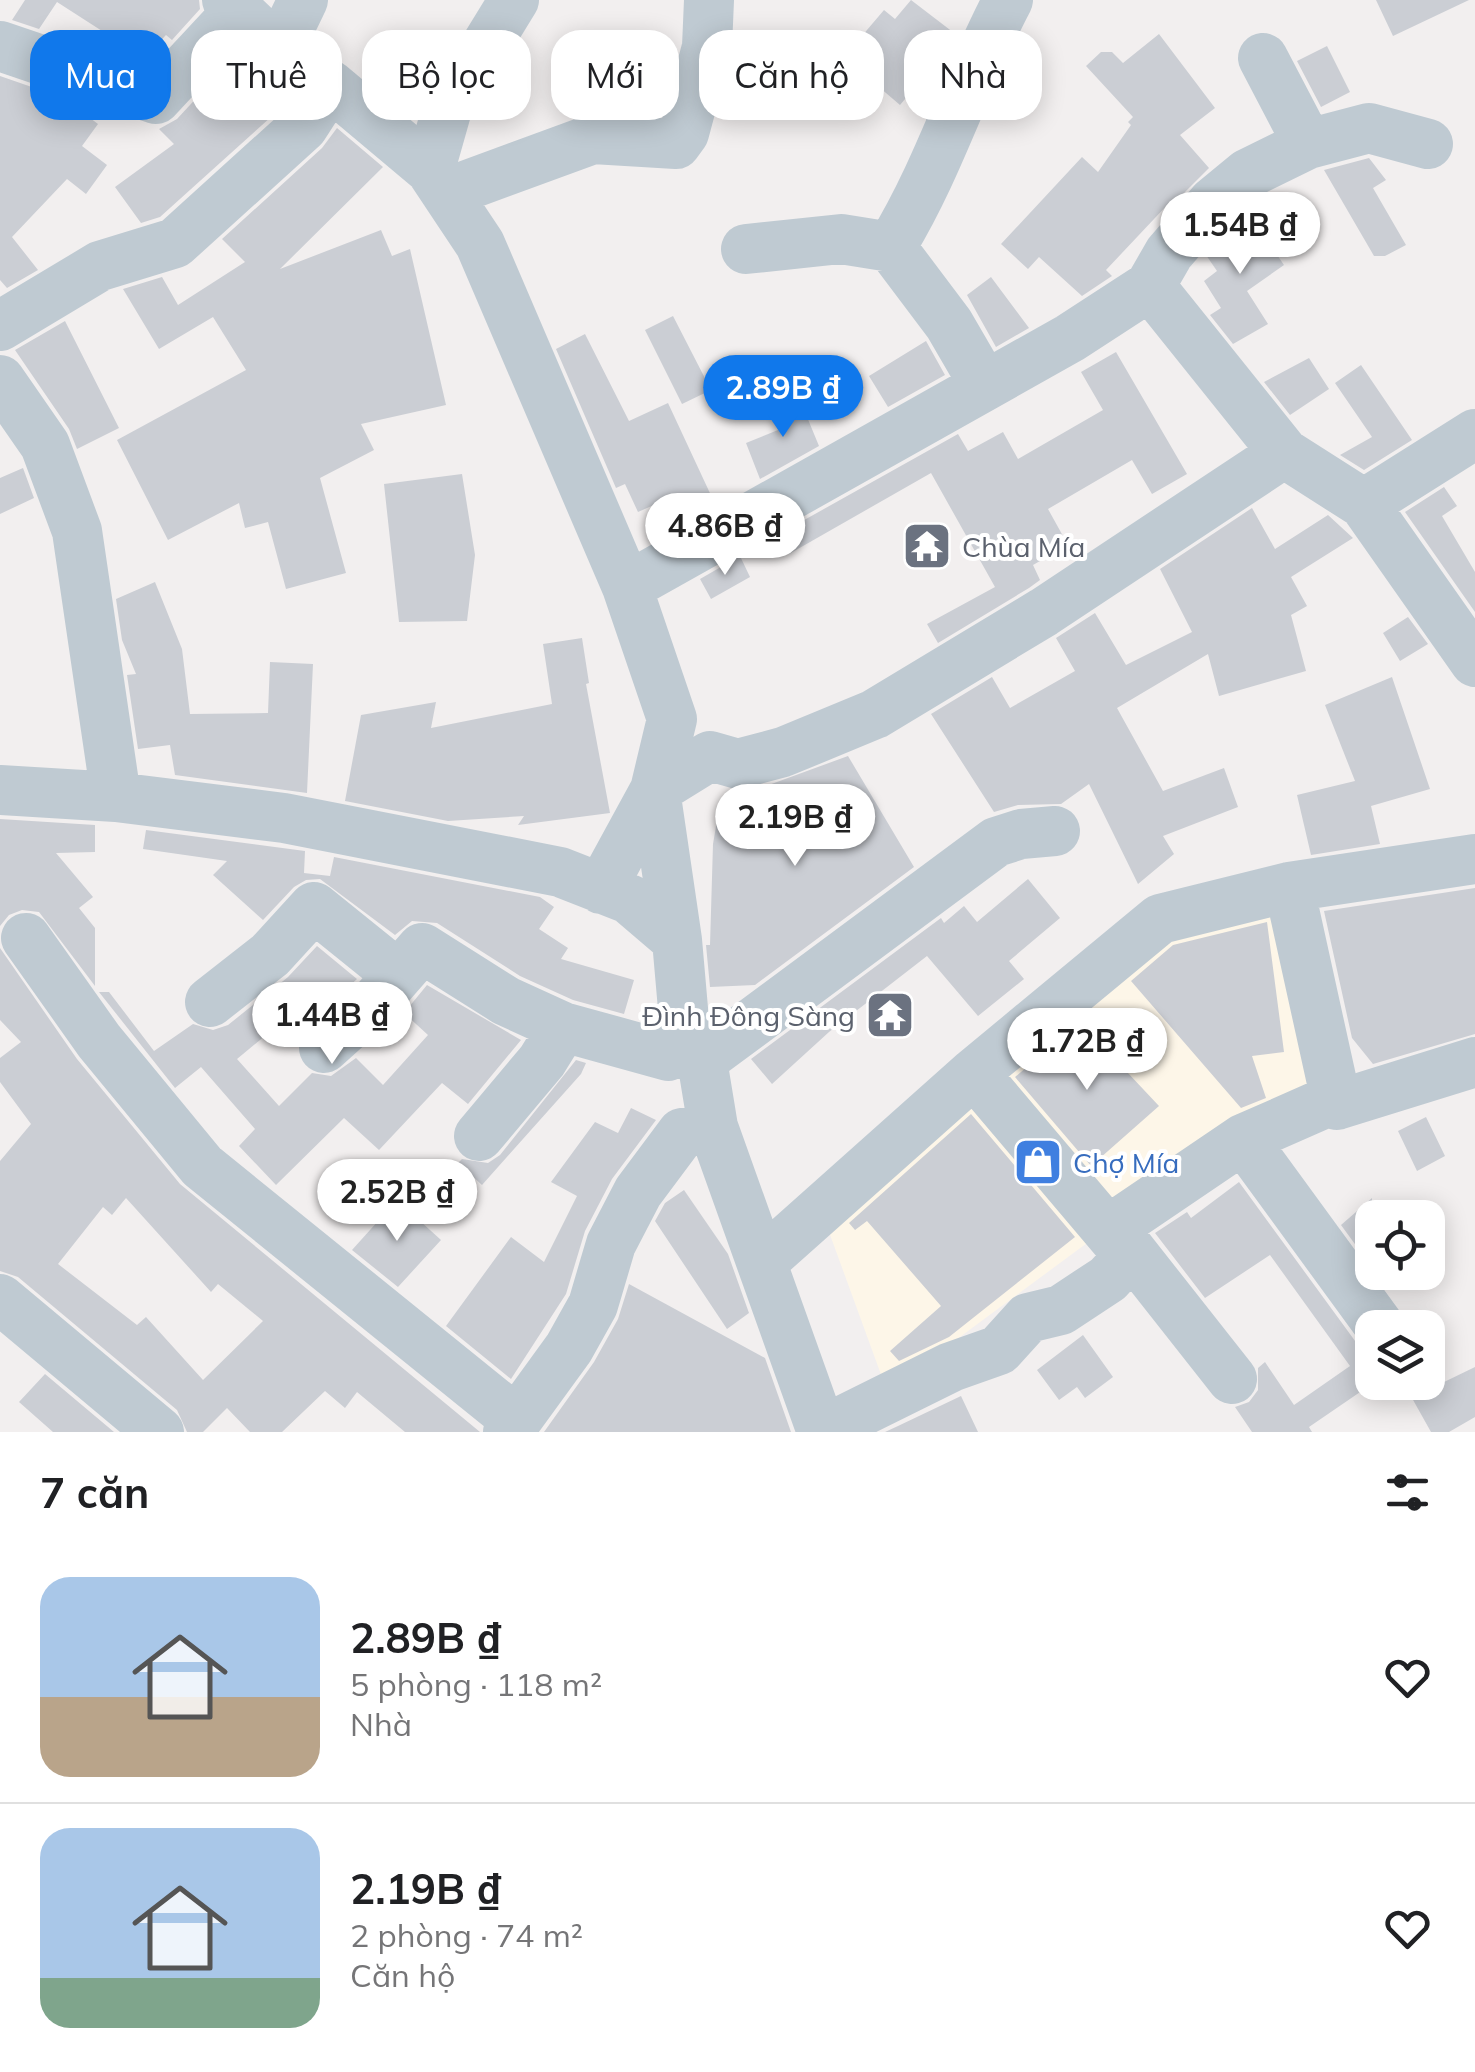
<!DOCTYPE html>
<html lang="vi">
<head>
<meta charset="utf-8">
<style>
  body { margin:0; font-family:Mulish,sans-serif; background:#f6f6f6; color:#202124; height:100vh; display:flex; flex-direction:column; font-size:38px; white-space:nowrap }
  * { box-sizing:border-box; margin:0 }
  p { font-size:32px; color:#757577 }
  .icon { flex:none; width:55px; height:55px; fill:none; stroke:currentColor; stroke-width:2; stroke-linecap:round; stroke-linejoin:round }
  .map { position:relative; height:1432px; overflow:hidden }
  .drawer { display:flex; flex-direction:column; background:#fff; flex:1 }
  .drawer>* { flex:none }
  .banner { position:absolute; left:30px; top:30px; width:1415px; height:90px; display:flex; gap:20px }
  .buttons { position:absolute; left:1355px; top:1200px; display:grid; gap:20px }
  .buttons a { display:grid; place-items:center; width:90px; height:90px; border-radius:20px; background:#fff; box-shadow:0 5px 25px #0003; font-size:50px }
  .price { position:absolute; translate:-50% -85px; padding:0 22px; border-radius:35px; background:#fff; color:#222; font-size:32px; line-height:65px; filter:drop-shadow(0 2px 5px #0008) }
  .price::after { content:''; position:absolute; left:50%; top:60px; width:30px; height:22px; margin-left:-15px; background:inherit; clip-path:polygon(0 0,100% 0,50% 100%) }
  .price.current { background:#1078eb; color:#fff }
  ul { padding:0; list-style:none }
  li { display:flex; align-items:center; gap:30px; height:250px; padding:0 40px }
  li+li { border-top:2px solid #e0e0e0 }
  li span { display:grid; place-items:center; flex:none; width:280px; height:200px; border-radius:30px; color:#555 }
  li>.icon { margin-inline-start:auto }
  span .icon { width:120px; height:120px; fill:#fffc; stroke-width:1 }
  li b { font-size:42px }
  h2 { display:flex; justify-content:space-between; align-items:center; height:120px; padding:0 40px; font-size:42px }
  .chip { padding:0 35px; border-radius:30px; background:#fff; box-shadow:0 5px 25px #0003; font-size:35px; line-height:90px }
  .chip.current { background:#1078eb; color:#fff }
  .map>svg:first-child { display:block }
  .commercial { fill:#fdf6e8 }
  .building { fill:#cbced4; fill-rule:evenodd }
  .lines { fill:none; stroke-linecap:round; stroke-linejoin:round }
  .minor { stroke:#bfcad2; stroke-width:50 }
  .labels { text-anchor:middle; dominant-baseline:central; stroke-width:8; stroke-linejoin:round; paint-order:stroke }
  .worship-label { font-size:28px; fill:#5b616d; stroke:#fff; text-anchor:start }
  .shop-label { font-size:28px; fill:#366cbe; stroke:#fff; text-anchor:start }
</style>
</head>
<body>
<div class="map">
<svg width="1475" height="1432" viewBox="0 0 1475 1432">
  <rect width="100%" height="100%" fill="#f2efef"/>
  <!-- commercial -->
  <path class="commercial" d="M 1286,911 L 1321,1091 L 1260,1115 L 887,1391 L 821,1210 L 1142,936 Z"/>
  <!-- building -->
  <path class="building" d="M 25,0 L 199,0 L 200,9 L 172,40 L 166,35 L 144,58 L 57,2 L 39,29 L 12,20 Z
    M 911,0 L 958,36 L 900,105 L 844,57 L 884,10 L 895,19 Z
    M 1376,0 L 1469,0 L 1393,36 Z
    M 1159,34 L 1215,108 L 1180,135 L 1209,168 L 1172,205 L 1170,202 L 1106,270 L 1112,276 L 1082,296 L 1039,257 L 1028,269 L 1001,244 L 1082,157 L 1098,172 L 1131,125 L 1128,122 L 1133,117 L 1086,66 L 1101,52 L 1112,52 L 1123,63 Z
    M 1327,46 L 1350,92 L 1321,107 L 1297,61 Z
    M 239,52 L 291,93 L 281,108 L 160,217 L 141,223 L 115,187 L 174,144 L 159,129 L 177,119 Z
    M 0,76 L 98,110 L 90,118 L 98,124 L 82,146 L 107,165 L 86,194 L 67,179 L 12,237 L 38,270 L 7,288 L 0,280 Z
    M 337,128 L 383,167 L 280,269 L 381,230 L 392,256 L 410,249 L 446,405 L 361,424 L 374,450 L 320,478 L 346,573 L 286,589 L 268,522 L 245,528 L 239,503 L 168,540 L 117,440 L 246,370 L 213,317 L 159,349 L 123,289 L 162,277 L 178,305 L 245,262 L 222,239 L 322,148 Z
    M 1369,158 L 1386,180 L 1373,188 L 1406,245 L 1385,256 L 1374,256 L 1324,170 Z
    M 1247,211 L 1284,265 L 1247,291 L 1268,324 L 1233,344 L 1210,315 L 1221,308 L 1204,281 L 1217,271 L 1206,255 Z
    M 991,277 L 1029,328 L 996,347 L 967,295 Z
    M 673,316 L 711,390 L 682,404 L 645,330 Z
    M 65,321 L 119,428 L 77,449 L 69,429 L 15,350 Z
    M 585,334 L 629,421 L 668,403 L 715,504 L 684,522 L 672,497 L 638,512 L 625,484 L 616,488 L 556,349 Z
    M 926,341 L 945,375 L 888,407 L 869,376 Z
    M 1116,352 L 1187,474 L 1152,494 L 1132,460 L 1048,509 L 1068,545 L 1033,565 L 1040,580 L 1029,588 L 938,643 L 927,624 L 995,587 L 931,473 L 789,554 L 781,533 L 958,434 L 968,451 L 1003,432 L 1018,459 L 1103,410 L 1081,372 Z
    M 1309,358 L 1329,389 L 1290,415 L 1264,382 Z
    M 1361,365 L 1412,440 L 1364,470 L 1340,455 L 1372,437 L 1335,383 Z
    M 800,400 L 819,446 L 760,479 L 746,443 L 778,430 L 771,412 Z
    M 23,468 L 34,498 L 0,514 L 0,478 Z
    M 462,474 L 475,555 L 467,621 L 399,622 L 384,484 Z
    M 1444,487 L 1457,506 L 1442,516 L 1475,572 L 1475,612 L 1405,512 Z
    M 1252,508 L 1275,549 L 1328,515 L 1353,538 L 1291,577 L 1307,606 L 1291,615 L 1306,671 L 1219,696 L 1208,654 L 1117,708 L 1163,791 L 1224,768 L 1238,807 L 1163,836 L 1174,854 L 1138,884 L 1089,784 L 1061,804 L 1018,805 L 994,812 L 931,714 L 992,677 L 1010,708 L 1075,671 L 1056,638 L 1095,613 L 1126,665 L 1192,632 L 1160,569 Z
    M 740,556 L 750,577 L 711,599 L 700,579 Z
    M 155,582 L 182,649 L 190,714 L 268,713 L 270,662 L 313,664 L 307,793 L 175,775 L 170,745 L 138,749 L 127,675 L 136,674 L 122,640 L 116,599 Z
    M 1408,617 L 1428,644 L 1400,661 L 1383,633 Z
    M 582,638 L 589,683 L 586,684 L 610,813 L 518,825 L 524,816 L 448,821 L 345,801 L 361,715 L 436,702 L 431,728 L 552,704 L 543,644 Z
    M 1392,677 L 1430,789 L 1371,806 L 1380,844 L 1311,855 L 1297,795 L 1355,781 L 1325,705 Z
    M 848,756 L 914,867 L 755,985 L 710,987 L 706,945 L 710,945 L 713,844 L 720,803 L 742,801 L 766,786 Z
    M 0,819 L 95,825 L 95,852 L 56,853 L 93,897 L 79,908 L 95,928 L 95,986 L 39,912 L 22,910 L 9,915 L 0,926 Z
    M 146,830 L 305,851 L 304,873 L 330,876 L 334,857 L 540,897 L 554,907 L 539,929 L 568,948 L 561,959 L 634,980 L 624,1014 L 573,1000 L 520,976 L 437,923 L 412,921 L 395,935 L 320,879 L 306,880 L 294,887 L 263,920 L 213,875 L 227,861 L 143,849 Z
    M 1028,879 L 1060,918 L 1009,961 L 1024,979 L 978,1016 L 927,956 L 829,1032 L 772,1084 L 751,1059 L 941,918 L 944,923 L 964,906 L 977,922 Z
    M 1475,888 L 1475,1034 L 1373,1064 L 1352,1038 L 1324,911 Z
    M 1267,922 L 1284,1052 L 1252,1056 L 1266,1098 L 1241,1108 L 1131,981 L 1173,945 Z
    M 317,946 L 357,979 L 314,1018 L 302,1005 L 237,1059 L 279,1106 L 312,1073 L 331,1076 L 356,1058 L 383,1085 L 428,1035 L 404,1013 L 427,985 L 521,1040 L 468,1104 L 442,1083 L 379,1150 L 344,1118 L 276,1185 L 239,1146 L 255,1129 L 201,1067 L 175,1088 L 99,992 L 109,992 L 154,1051 L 193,1024 L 213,1030 L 228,1025 L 288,977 Z
    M 0,948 L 77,1059 L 180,1184 L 480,1432 L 405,1432 L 357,1392 L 345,1408 L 325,1391 L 282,1432 L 250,1432 L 227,1408 L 203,1432 L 187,1432 L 177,1410 L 18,1277 L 0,1271 L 0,1161 L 31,1124 L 0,1082 L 0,1058 L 21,1042 L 0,1020 ZM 126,1198 L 211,1292 L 218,1284 L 263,1321 L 203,1380 L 146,1317 L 137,1325 L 58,1264 L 103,1207 L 112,1215 Z
    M 1080,1022 L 1159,1106 L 1091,1166 L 1015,1077 Z
    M 576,1060 L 586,1063 L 581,1074 L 482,1185 L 458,1163 L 462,1159 L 488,1163 L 500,1155 Z
    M 631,1108 L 656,1120 L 612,1179 L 585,1231 L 566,1294 L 511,1379 L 446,1326 L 511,1237 L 544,1262 L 577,1196 L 551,1182 L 595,1122 L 618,1133 Z
    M 971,1114 L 1075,1237 L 949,1337 L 899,1361 L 890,1351 L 941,1306 L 867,1221 L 855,1230 L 849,1223 Z
    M 1426,1117 L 1445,1156 L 1417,1171 L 1398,1131 Z
    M 1239,1182 L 1358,1345 L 1372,1355 L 1372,1397 L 1366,1388 L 1309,1427 L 1312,1432 L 1252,1432 L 1235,1407 L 1249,1402 L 1258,1390 L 1258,1368 L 1265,1362 L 1294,1405 L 1350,1366 L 1270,1255 L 1205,1298 L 1155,1233 L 1187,1212 L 1191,1218 Z
    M 684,1190 L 728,1254 L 749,1313 L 727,1329 L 655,1221 L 665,1203 Z
    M 1372,1198 L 1372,1258 L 1368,1262 L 1341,1225 Z
    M 397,1200 L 441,1240 L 398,1287 L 352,1250 Z
    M 629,1284 L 765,1358 L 791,1432 L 544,1432 L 594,1362 L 618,1319 Z
    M 1083,1335 L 1113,1377 L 1085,1398 L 1077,1387 L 1059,1400 L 1037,1370 Z
    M 1475,1367 L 1475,1417 L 1449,1432 L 1431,1432 L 1403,1382 L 1442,1383 Z
    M 45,1374 L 114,1432 L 53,1432 L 19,1402 Z
    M 961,1396 L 978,1432 L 885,1432 L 898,1426 Z"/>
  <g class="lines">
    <!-- minor -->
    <path class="minor" d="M 227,0 L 279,50 L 330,85 L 430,169 L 480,244 L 627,587 L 672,719 L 655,790 L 677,940
      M 0,46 L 156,99 L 237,12
      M 279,50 L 303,0
      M 1263,58 L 1308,144
      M 430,169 L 447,109 L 514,0
      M 446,193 L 593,139 L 676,144 L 684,133 L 707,47 L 709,0
      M 891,247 C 940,167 964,83 1008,0
      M 746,249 L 841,239 L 891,247 L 949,324 L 985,386
      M 1150,286 L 1284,453 L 1364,504 L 1475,662
      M 0,326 L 100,266 L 175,243 L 303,127 L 330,85
      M 0,380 L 45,445 L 77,531 L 116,797
      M 1364,504 L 1475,434
      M 627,587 L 1070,338 L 1150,286 L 1169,253 L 1213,202 L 1247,174 L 1308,144 L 1369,128 L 1428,144
      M 0,790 L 116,797 L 284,818 L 560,872 L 629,899 L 677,940 L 686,1043 L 702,1060 L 713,1127 L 822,1432
      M 601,889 L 655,790 L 710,756 L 738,764 L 783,752 L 875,714 L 1044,612 L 1284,453
      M 26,938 L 99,1041 L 202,1166 L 516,1420
      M 210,1002 L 270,955 L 314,907 L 397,974
      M 324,1048 L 374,1003 L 422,948 L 506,1001 L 563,1027 L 668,1056 L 686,1043
      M 702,1060 L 996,842 L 1021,834 L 1055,831
      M 974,1073 L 1129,1256
      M 1337,1105 L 1475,1062
      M 479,1136 L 542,1061 L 563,1027
      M 1243,1139 L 1381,1328
      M 1124,1242 L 1232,1379
      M 763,1261 L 974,1073 L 1160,919 L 1289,887
      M 0,1299 L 159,1432
      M 822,1431 L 951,1367 L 999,1350 L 1028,1318 L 1061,1310 L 1108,1279 L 1129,1256 L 1120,1236 L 1125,1219 L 1243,1139 L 1327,1102 L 1337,1105 L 1289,887 L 1475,859
      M 508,1432 L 569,1348 L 593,1305 L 611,1244 L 638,1192 L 682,1133 L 713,1127"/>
  </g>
  <!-- icons -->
  <defs>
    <g id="temple-square" transform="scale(2.5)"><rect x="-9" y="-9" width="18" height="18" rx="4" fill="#6b7280" stroke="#fff"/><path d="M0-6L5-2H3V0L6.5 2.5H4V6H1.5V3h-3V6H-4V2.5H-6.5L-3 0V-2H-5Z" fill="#fff"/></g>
    <g id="shop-square" transform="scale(2.5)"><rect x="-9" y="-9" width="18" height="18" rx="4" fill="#3f7fe0" stroke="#fff"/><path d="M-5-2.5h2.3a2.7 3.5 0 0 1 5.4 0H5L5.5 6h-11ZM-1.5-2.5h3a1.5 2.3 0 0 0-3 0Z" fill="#fff"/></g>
  </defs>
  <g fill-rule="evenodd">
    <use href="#temple-square" x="927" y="546"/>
    <use href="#temple-square" x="890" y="1015"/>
    <use href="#shop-square" x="1038" y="1162"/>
  </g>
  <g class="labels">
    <!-- worship labels -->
    <g class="worship-label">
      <text x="962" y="546">Chùa Mía</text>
      <text x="855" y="1015" text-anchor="end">Đình Đông Sàng</text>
    </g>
    <!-- shop labels -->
    <g class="shop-label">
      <text x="1073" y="1162">Chợ Mía</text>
    </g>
  </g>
</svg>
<div class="buttons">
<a><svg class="icon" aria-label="locate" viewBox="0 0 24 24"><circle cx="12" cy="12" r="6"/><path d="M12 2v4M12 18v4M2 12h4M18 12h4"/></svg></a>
<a><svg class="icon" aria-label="layers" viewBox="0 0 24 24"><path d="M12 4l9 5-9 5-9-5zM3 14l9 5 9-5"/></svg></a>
</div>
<b class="price" style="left:1240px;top:277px">1.54B ₫</b>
<b class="price current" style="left:783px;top:440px">2.89B ₫</b>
<b class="price" style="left:725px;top:578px">4.86B ₫</b>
<b class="price" style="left:795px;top:869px">2.19B ₫</b>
<b class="price" style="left:332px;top:1067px">1.44B ₫</b>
<b class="price" style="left:1087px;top:1093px">1.72B ₫</b>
<b class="price" style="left:397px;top:1244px">2.52B ₫</b>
<div class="banner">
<a class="chip current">Mua</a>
<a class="chip">Thuê</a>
<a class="chip">Bộ lọc</a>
<a class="chip">Mới</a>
<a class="chip">Căn hộ</a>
<a class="chip">Nhà</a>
</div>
</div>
<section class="drawer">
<h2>7 căn<svg class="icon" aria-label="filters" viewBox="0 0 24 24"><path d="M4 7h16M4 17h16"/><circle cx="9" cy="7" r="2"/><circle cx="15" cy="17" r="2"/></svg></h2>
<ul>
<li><span style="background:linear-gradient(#a9c7e8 60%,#b9a48a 0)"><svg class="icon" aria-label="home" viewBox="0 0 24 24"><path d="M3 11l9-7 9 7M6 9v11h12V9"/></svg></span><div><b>2.89B ₫</b><p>5 phòng · 118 m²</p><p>Nhà</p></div><svg class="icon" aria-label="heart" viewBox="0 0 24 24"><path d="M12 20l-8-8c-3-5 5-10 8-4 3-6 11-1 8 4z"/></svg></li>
<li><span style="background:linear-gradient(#a9c7e8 75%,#7fa58c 0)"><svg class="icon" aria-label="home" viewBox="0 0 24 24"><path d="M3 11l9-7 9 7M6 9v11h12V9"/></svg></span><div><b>2.19B ₫</b><p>2 phòng · 74 m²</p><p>Căn hộ</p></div><svg class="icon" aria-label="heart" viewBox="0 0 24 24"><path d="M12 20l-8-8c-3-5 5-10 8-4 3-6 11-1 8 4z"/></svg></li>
</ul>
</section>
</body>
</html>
